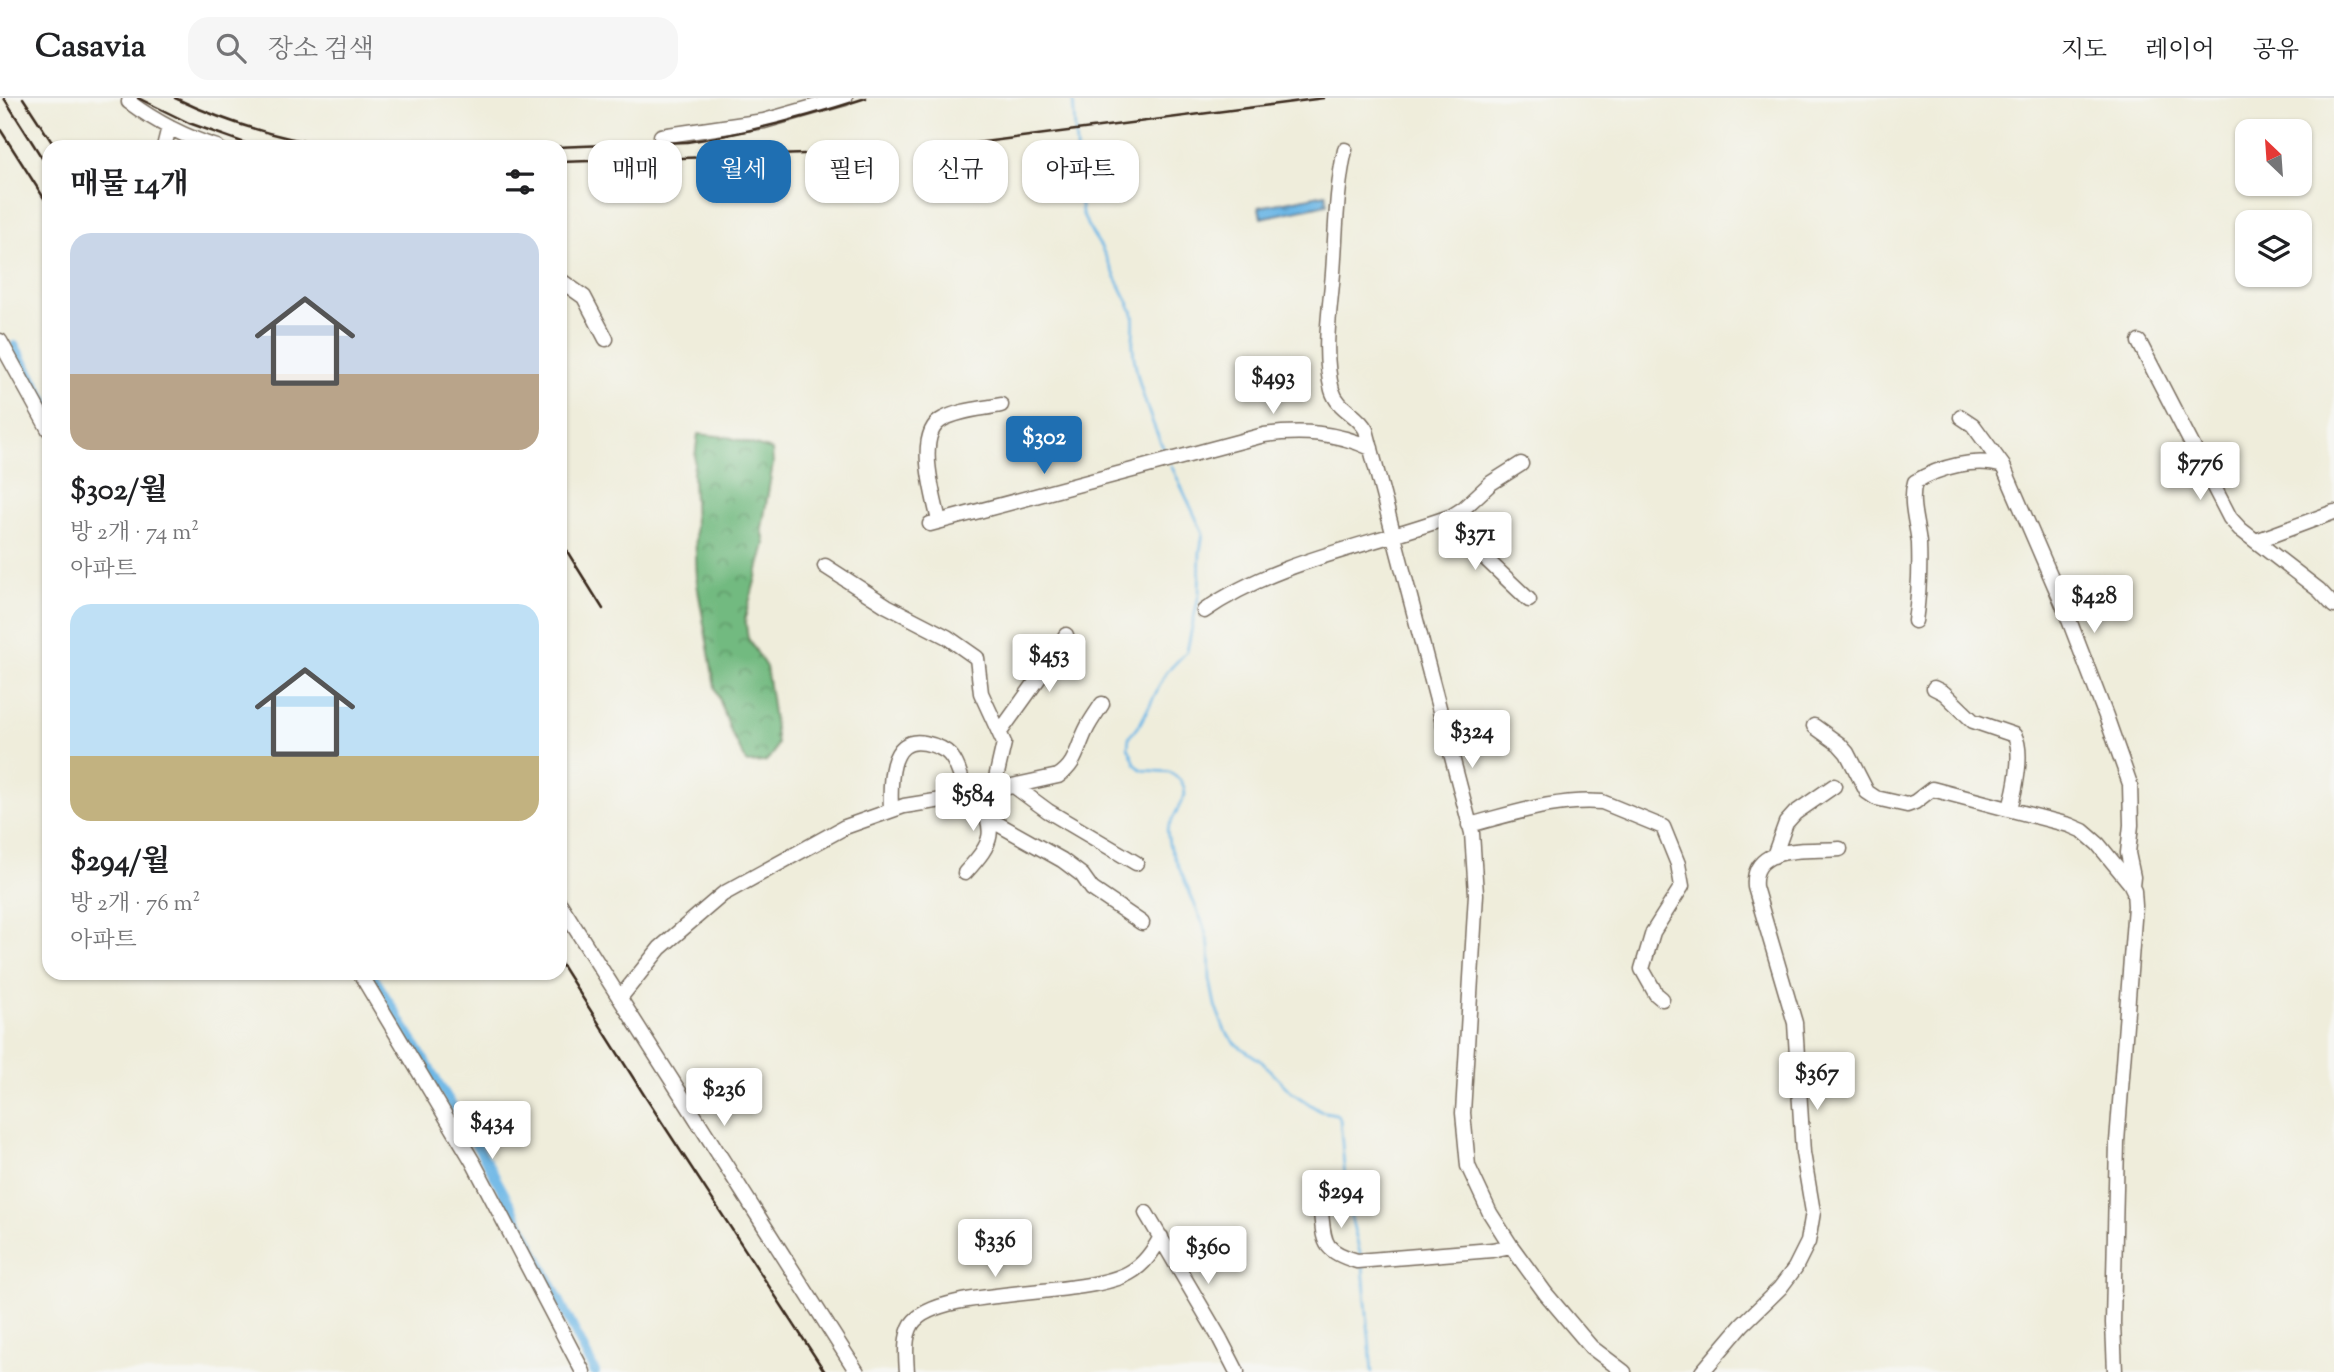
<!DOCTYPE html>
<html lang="ko">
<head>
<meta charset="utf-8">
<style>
  body { margin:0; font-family:"Sorts Mill Goudy","Noto Serif KR",serif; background:#f6f6f6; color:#202124; height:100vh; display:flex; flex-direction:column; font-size:26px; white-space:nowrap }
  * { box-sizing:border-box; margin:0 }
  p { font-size:23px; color:#757577 }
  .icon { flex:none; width:38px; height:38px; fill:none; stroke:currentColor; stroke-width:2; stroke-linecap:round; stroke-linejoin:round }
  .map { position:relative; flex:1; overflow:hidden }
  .side { position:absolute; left:42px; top:42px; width:525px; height:840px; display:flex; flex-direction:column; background:#fff; border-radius:21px; box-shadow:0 2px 5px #0004 }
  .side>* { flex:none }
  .banner { position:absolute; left:588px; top:42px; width:665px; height:63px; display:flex; gap:14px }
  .needle { width:46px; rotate:335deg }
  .tools { position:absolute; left:2235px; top:21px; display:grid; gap:14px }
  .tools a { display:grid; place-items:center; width:77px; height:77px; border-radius:14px; background:#fff; box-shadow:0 2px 5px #0004; font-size:35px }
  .price { position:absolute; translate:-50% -60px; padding:0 16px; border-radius:7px; background:#fff; color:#222; font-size:23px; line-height:46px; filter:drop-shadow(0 2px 4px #0008) }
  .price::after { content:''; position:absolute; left:50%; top:42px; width:21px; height:16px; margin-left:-10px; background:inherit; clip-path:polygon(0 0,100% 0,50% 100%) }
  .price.on { background:#1f6fb2; color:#fff }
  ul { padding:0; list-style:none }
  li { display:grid; align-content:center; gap:14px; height:371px; padding:0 28px }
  li span { display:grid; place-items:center; height:217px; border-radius:21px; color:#555 }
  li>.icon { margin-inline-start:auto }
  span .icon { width:126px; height:126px; fill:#fffc; stroke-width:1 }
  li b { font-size:30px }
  h2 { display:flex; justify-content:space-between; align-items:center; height:84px; padding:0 28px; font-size:30px }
  .chip { padding:0 24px; border-radius:21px; background:#fff; box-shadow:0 2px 5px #0004; font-size:24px; line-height:63px }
  .chip.on { background:#1f6fb2; color:#fff }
  header { display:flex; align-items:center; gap:42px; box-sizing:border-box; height:98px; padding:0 35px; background:#fff; border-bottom:2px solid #e0e0e0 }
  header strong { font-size:33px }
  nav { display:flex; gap:38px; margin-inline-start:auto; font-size:24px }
  .search { width:490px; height:63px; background:#f6f6f6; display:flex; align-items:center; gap:18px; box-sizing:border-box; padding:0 24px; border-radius:21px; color:#757577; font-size:26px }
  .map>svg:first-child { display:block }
  .forest { fill:url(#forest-crowns); stroke:#56724f; stroke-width:2 }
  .water { fill:url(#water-ripples); stroke:#547082; stroke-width:2 }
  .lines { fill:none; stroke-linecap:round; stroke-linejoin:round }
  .stream { stroke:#6db7e6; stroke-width:2.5 }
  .canal { stroke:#6db7e6; stroke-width:10 }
  .minor-casing { stroke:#7a6e60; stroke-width:17 }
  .minor { stroke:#fff; stroke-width:14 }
  .rail { stroke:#3b2a1e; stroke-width:2.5 }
</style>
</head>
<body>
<header>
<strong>Casavia</strong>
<div class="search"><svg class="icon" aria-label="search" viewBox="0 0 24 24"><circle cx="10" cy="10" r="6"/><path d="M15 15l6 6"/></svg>장소 검색</div>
<nav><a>지도</a><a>레이어</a><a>공유</a></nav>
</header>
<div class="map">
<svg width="2334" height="1274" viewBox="0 0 2334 1274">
  <defs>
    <pattern id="forest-crowns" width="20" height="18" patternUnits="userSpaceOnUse" patternTransform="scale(1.75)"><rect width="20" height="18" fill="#72ba80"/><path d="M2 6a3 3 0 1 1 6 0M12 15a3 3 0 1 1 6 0" fill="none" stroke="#5f9768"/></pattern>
    <pattern id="water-ripples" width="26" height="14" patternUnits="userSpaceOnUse" patternTransform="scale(1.75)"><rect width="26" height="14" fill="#6db7e6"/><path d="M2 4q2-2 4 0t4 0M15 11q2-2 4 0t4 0" fill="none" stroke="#5b95ba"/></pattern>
  </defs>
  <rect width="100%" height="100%" fill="#f6f6f2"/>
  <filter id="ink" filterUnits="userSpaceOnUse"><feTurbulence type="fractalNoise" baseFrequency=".0143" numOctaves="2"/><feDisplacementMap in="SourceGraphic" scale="14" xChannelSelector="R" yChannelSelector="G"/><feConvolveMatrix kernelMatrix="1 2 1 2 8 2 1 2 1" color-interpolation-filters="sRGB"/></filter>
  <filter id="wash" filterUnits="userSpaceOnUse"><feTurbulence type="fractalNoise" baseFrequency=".00686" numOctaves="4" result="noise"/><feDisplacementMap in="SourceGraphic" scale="28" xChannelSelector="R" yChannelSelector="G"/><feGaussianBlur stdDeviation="1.57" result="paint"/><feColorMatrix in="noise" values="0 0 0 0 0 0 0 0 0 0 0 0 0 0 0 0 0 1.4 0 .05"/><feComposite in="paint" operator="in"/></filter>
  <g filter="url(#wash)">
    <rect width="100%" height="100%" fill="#efeddb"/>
    <!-- forest -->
    <path class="forest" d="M 698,336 L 728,339 L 772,352 L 773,366 L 762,430 L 765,446 L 745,520 L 748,540 L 766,569 L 771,600 L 777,646 L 773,656 L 765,664 L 747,665 L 731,634 L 715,589 L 697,486 L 693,375 Z"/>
    <!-- water -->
    <path class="water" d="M 1326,96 L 1327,106 L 1261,120 L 1259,109 Z"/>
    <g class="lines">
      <!-- stream -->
      <path class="stream" d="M 1073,0 L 1079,96 L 1082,114 L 1088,129 L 1101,149 L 1132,212 C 1136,224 1132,236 1133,249 C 1135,281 1153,329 1167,358
        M 1171,367 L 1203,435 L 1200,454 L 1199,496 L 1187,553 L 1166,575 L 1140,626 L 1129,639 L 1128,649 L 1136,667 L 1142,672 L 1170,674 L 1180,682 L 1184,689 L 1185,697 L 1167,732 L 1169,746 L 1203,826 L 1209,848 L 1210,882 L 1215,907 L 1225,933 L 1237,947 L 1261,963 L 1291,994 L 1320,1013 L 1336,1016 L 1340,1021 L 1347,1103 L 1361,1159
        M 1363,1169 L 1372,1274"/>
      <!-- canal -->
      <path class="canal" d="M 15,248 L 49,311
        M 371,875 L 489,1068 L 526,1136 L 595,1274"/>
    </g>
  </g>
  <g filter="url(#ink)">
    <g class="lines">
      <!-- minor casing -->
      <g class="minor-casing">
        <path id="minor" d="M 130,0 L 129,4 C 156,24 185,39 217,49
          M 661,38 L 764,23 L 845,0
          M 164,49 L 169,29
          M 1345,52 C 1336,92 1336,134 1333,175 C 1330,213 1322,254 1332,292 C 1338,312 1357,315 1366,332 L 1472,735 L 1476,796 L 1463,1015 L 1468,1068 L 1490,1115 L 1511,1148 L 1546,1196 L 1591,1249 L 1624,1274
          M 560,182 L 584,199 L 606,241
          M 0,243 L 49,332
          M 2139,244 L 2230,420 L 2240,431 L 2319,492 L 2334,508
          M 1961,319 L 1973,327 L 2003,368 L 2064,509 L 2106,618 L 2130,686 L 2131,727 L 2128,755 L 2133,779 L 2132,788
          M 1444,421 L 1529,502
          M 939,423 C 934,399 914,335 943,321 C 960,312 982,311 1001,307
          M 930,426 L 1264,337 C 1302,332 1335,334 1371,350
          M 2256,443 L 2334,414
          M 825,468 L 887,508 L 947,539 L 977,560 L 981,595 L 1004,645 L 993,693
          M 1204,513 C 1277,462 1370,448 1452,418 L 1463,411 L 1491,385 L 1521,366
          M 1915,523 C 1919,497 1920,472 1919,445 C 1917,425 1909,404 1915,384 C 1939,369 1976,359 2003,368
          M 1934,590 L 1944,595 L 1973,623 L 2014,637 C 2024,653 2015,693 2010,710
          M 1814,628 L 1839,646 L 1847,655 L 1867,694 L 1876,700 L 1907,707 L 1915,704 L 1932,691 L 2069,727 L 2083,733 L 2098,746 L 2130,785 L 2134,793 L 2135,808 L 2117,1044 L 2113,1225 L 2115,1274
          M 1000,634 L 1051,563 L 1066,537
          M 1014,688 L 1048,713 L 1136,765
          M 891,712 C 890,688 888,637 925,645 C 934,647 944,650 950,657 C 959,667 962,685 967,698
          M 989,721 L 1062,762 L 1082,777 L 1092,791 L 1142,825
          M 1469,727 C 1512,716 1558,700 1602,704 L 1663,729 L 1678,766 L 1682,788 L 1653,834 L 1642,871 L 1656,896 L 1662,901
          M 1774,758 L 1786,725 L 1795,715 L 1834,688
          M 965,775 C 995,742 996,735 977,696
          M 560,806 L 857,1274
          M 360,875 L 473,1064 L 583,1274
          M 620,900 L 660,850 L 723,796 L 845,729 L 904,708 L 967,698 L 1058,678 C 1077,666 1077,649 1087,630 C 1091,622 1097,614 1102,606
          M 1320,1107 C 1325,1142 1319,1152 1357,1163 L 1492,1152 L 1511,1148
          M 1146,1115 L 1219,1239 L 1237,1274
          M 907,1274 C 906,1259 904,1239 912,1226 C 937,1188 1082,1201 1129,1175 C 1144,1167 1153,1153 1161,1139
          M 1702,1274 L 1742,1227 L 1780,1190 L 1795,1170 L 1808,1144 L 1813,1114 L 1803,1055 L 1795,925 L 1755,789 C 1751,744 1811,754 1840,751"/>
      </g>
      <!-- minor -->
      <use href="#minor" class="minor"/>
      <!-- rail -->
      <path class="rail" d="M 4,0 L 49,71
        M 23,0 L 55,49
        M 138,0 L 189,25 L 256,49
        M 175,0 C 227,25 280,41 337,49
        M 0,31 L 49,108
        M 976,45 L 1324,0
        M 555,49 L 687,44 C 749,35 807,19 866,0
        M 560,64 L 804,56
        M 560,442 L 603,511
        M 560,569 L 561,571
        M 560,864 L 646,1000 L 825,1274"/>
    </g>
  </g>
</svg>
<div class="tools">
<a><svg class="needle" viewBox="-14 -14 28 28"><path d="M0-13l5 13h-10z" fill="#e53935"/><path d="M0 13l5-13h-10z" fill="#757577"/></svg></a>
<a><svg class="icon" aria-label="layers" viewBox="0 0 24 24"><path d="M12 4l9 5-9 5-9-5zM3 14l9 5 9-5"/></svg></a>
</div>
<b class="price" style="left:1273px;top:318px">$493</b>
<b class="price on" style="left:1044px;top:378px">$302</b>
<b class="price" style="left:2200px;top:404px">$776</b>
<b class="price" style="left:1475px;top:474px">$371</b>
<b class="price" style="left:2094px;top:537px">$428</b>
<b class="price" style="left:1049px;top:596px">$453</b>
<b class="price" style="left:1472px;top:672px">$324</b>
<b class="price" style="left:973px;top:735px">$584</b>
<b class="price" style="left:1817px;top:1014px">$367</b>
<b class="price" style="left:724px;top:1030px">$236</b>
<b class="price" style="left:492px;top:1063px">$434</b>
<b class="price" style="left:1341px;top:1132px">$294</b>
<b class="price" style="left:995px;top:1181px">$336</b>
<b class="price" style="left:1208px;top:1188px">$360</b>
<div class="banner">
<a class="chip">매매</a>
<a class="chip on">월세</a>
<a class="chip">필터</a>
<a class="chip">신규</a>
<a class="chip">아파트</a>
</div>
<section class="side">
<h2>매물 14개<svg class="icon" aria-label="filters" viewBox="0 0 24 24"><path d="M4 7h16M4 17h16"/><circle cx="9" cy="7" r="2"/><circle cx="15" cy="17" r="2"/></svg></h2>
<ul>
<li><span style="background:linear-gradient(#c9d6e8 65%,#b9a48a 0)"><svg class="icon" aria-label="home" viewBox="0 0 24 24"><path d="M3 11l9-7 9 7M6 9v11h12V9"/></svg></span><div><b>$302/월</b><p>방 2개 · 74 m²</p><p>아파트</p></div></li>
<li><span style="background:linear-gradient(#bfe0f5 70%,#c2b280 0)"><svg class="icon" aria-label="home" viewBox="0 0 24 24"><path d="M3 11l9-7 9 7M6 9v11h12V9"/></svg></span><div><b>$294/월</b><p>방 2개 · 76 m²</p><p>아파트</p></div></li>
</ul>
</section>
</div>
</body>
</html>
